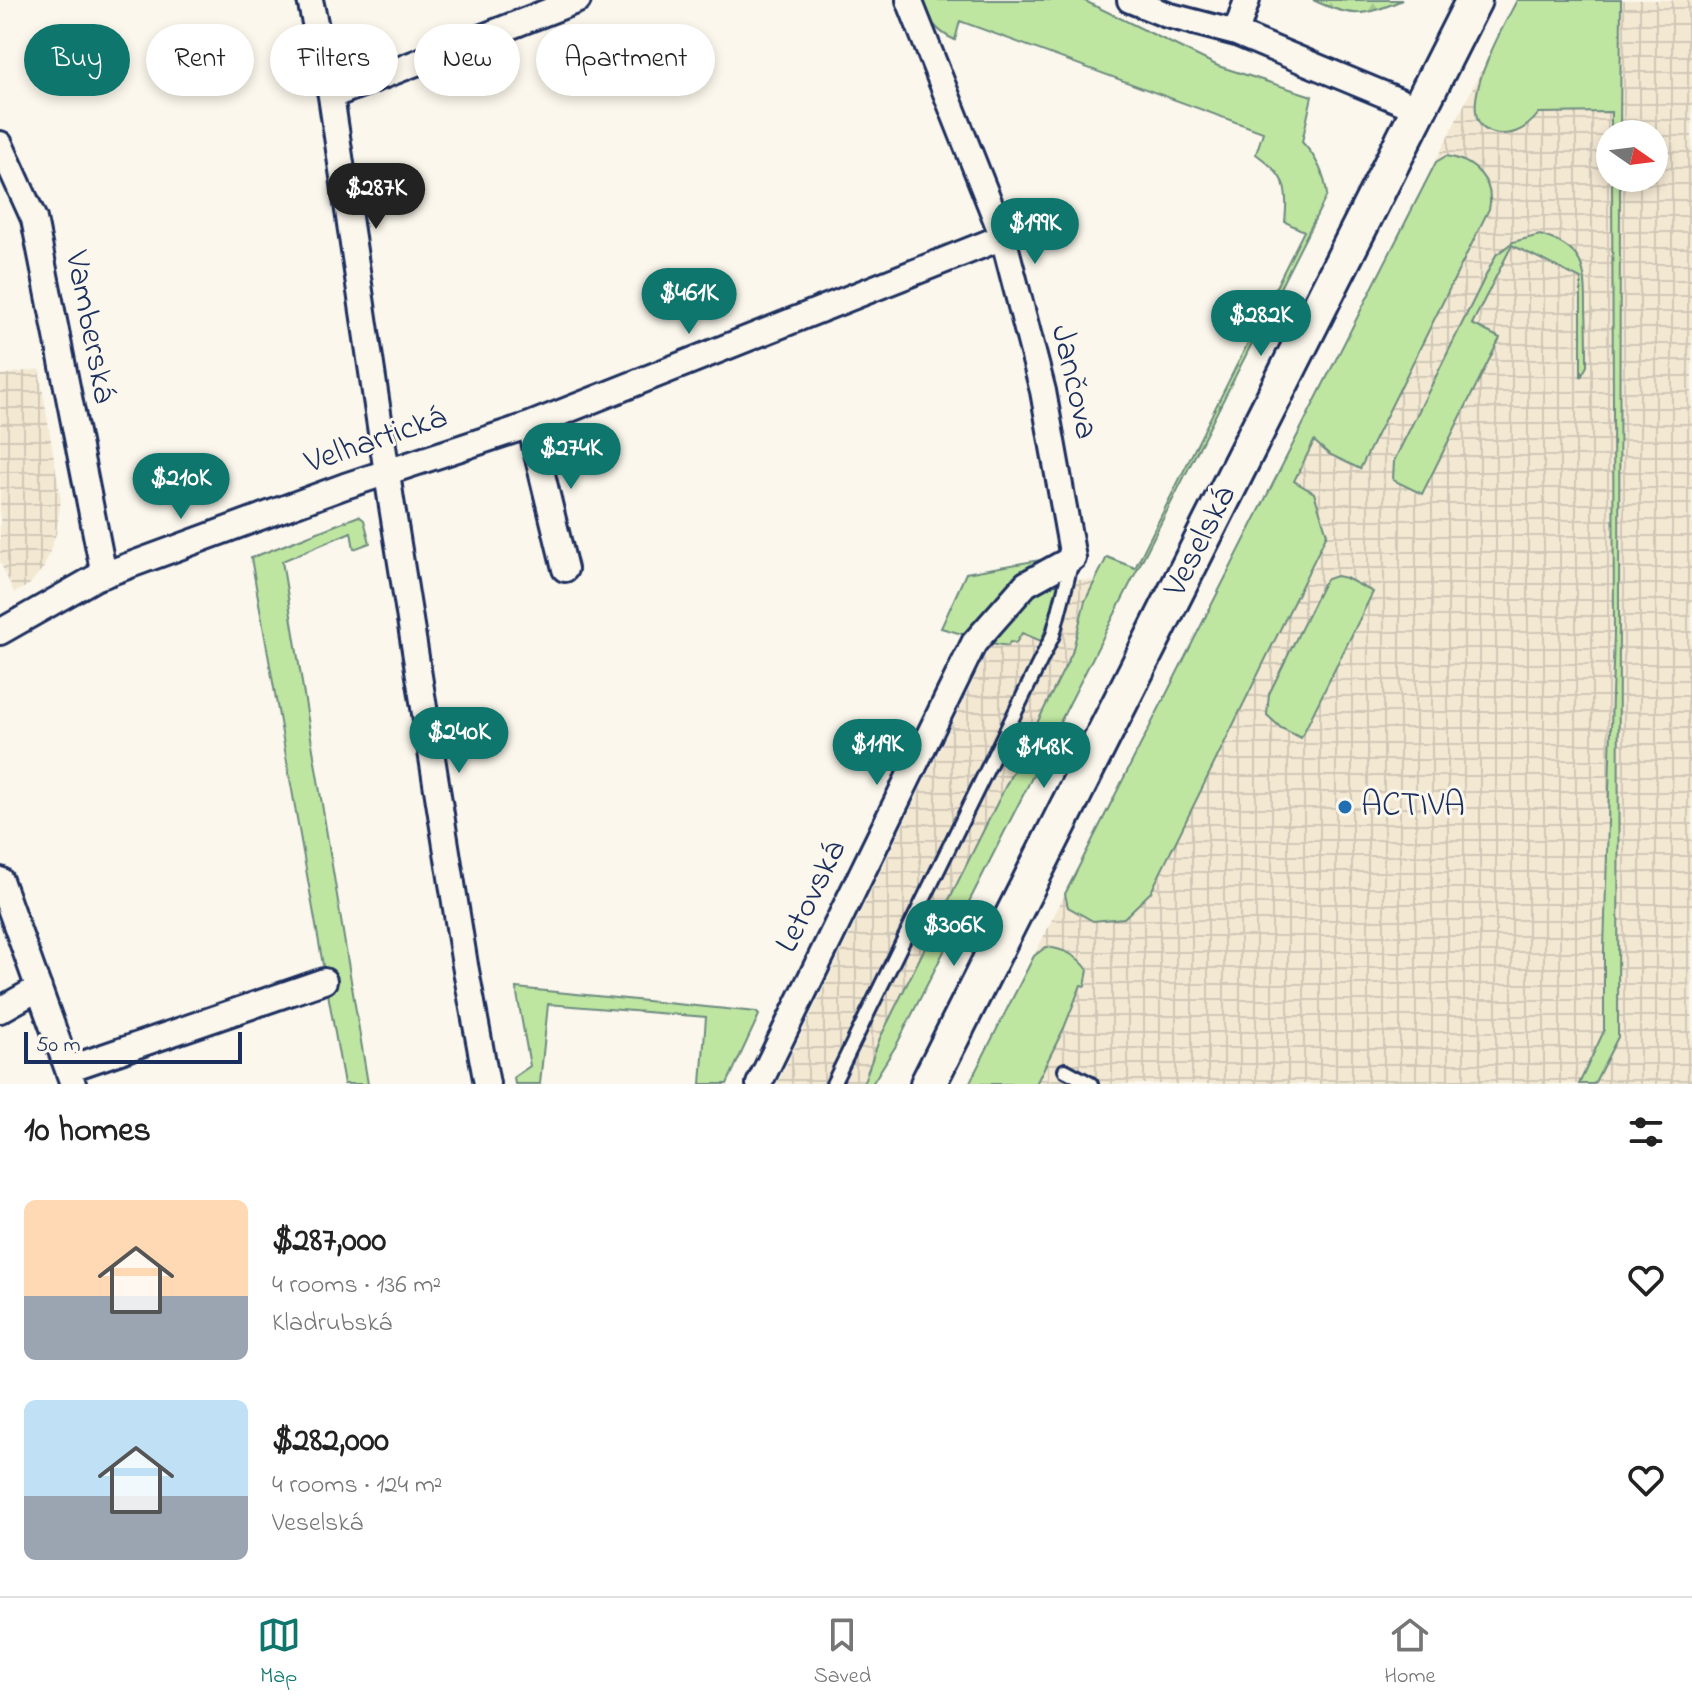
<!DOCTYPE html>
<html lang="en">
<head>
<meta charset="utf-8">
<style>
  body { margin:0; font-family:"Indie Flower",sans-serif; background:#f2f2f2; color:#222; height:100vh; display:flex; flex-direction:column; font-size:30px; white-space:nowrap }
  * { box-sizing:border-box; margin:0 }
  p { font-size:26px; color:#767676 }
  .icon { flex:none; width:44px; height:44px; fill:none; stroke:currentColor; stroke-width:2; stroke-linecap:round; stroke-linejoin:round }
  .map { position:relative; height:1084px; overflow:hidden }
  .side { display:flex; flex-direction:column; background:#fff; flex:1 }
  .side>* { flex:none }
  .hud { position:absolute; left:24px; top:24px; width:800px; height:72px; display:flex; gap:16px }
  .needle { width:52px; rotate:104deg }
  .fabs { position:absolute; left:1596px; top:120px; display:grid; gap:16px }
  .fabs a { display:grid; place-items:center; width:72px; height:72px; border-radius:50%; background:#fff; box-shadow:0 4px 12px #0003; font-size:40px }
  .scale { position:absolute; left:24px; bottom:20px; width:218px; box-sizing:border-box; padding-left:8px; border:4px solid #1b2f5e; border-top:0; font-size:22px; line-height:28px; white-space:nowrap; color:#1b2f5e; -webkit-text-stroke:6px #fbf7ec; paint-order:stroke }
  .price { position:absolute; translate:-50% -68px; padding:0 18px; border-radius:28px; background:#0f766e; color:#fff; font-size:26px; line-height:52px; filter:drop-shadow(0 2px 4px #0008) }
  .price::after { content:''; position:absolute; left:50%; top:48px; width:24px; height:18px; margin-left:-12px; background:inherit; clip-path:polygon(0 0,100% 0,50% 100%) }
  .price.active { background:#222; color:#fff }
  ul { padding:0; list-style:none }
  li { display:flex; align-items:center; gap:24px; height:200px; padding:0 24px }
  li span { display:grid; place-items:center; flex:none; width:224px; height:160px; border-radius:12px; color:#555 }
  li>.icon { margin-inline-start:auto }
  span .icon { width:96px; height:96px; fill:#fffc; stroke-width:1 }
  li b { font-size:34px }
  h2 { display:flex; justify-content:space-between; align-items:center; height:96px; padding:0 24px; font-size:34px }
  .tag { padding:0 28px; border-radius:36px; background:#fff; box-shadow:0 4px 12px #0003; font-size:28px; line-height:72px }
  .tag.active { background:#0f766e; color:#fff }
  .tab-bar { display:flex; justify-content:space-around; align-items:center; height:112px; border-top:2px solid #e0e0e0; background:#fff; font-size:22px; color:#767676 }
  .tab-bar a { display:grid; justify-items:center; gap:4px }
  .tab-bar .active { color:#0f766e }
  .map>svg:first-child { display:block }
  .industrial { fill:url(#industrial-grid); fill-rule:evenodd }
  .green { fill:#bfe6a1; stroke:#6d8a80; stroke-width:2 }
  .forest { fill:url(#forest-firs); stroke:#6d8a80; stroke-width:2 }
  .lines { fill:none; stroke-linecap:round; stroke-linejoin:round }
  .lane-casing { stroke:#1b2f5e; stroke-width:18 }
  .street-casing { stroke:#1b2f5e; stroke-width:30 }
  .secondary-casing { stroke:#1b2f5e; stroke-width:40 }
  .lane { stroke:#fbf7ec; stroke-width:12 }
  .street { stroke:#fbf7ec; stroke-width:24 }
  .secondary { stroke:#fbf7ec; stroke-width:34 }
  .poi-dot { fill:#1f6fb2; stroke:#fbf7ec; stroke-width:3 }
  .labels { text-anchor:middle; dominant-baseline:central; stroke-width:6; stroke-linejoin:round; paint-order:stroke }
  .street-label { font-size:34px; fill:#1b2f5e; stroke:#fbf7ec }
  .poi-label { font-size:34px; fill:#1b2f5e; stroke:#fbf7ec; text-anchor:start }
</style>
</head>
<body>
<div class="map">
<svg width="1692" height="1084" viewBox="0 0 1692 1084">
  <defs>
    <pattern id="industrial-grid" width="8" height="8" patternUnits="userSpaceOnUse" patternTransform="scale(2)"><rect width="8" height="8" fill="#f3e8d2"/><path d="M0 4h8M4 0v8" fill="none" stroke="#d0c7b7"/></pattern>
    <pattern id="forest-firs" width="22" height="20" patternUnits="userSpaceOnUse" patternTransform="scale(2)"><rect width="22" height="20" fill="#bfe6a1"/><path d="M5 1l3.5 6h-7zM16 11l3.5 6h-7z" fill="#a4c68d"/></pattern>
  </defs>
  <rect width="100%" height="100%" fill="#fbf7ec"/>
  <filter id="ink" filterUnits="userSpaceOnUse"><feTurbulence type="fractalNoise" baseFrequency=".0125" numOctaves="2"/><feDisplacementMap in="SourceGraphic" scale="16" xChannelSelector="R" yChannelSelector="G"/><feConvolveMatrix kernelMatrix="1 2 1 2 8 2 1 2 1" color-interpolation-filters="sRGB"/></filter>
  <g filter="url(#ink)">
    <!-- industrial -->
    <path class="industrial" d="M 1517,0 L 1692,0 L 1692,1084 L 969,1084 ZM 1610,134 L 1654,134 L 1654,178 L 1610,178 Z
      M 39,369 L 61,500 L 56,534 L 44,567 L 29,585 L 14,593 L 0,562 L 0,375 Z
      M 1059,578 L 1095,581 L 1085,601 L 1072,653 L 880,1038 L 863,1084 L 777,1084 L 994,638 L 1031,598 Z"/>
    <!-- green -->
    <path class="green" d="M 920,0 L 1083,0 L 1218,66 L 1312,96 L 1302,142 C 1317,158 1325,174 1327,195 L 897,1044 L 872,1084 L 863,1084 L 880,1038 L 1072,653 L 1085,601 L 1107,557 L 1135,568 L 1304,231 L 1285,222 C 1289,187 1285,175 1256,154 L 1263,132 L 960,21 L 955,40 C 935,31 928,19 920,0 Z
      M 1517,0 L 1621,0 L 1620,134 L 1611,134 L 1611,112 L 1539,113 C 1530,125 1519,134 1502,134 C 1440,132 1505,24 1517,0 Z
      M 1446,156 C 1474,160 1495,181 1489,209 L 1360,469 L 1329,454 L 1314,441 L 1294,481 L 1314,493 L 1327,534 L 1151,892 L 1124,918 L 1093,921 L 1068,907 L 1065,894 L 1436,162 Z
      M 1612,178 L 1620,178 L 1618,1037 L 1594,1084 L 1579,1084 L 1604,1031 L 1604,949 L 1614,633 Z
      M 1540,235 C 1584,248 1586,267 1586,310 C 1587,329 1587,348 1587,366 L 1581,377 L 1581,279 L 1512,245 L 1472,324 L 1500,338 L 1422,494 L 1393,480 L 1394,461 L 1496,255 L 1513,242 Z
      M 359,516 L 364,520 L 370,543 L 354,549 L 351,532 L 282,561 L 368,1084 L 344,1084 L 251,558 Z
      M 1057,557 L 969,636 L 941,628 L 966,573 Z
      M 1336,576 L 1346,578 L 1373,592 L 1301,738 L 1281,728 L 1267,715 L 1269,694 L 1323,584 L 1327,579 Z
      M 1059,578 L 1057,597 L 1041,641 L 1022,633 L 1016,643 L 1010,642 L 1008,646 L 991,643 L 1031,598 Z
      M 1046,947 C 1064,949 1077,955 1088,970 L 1085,986 L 1081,985 L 1064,1028 L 1036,1084 L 969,1084 L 1034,956 Z
      M 516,988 L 756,1012 L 759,1015 L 727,1084 L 701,1084 L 706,1017 L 548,1004 L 540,1084 L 515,1084 L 514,1077 L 530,1066 Z"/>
    <!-- forest -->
    <path class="forest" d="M 1313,0 L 1402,0 C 1364,17 1351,18 1313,0 Z"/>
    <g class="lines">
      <!-- lane casing -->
      <g class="lane-casing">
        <path id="lane" d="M 1065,1070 L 1091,1084
          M 833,1084 L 1053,635 L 1072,561"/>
      </g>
      <!-- street casing -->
      <g class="street-casing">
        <path id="street" d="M 310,0 L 331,96 L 391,500 L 465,965 L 487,1084
          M 1130,0 L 1167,15 L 1236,33 L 1419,109
          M 1236,33 L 1247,0
          M 331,96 L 578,0
          M 0,144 L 34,219 L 104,575
          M 530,425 L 565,569
          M 0,632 L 95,578 L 345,486 L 530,425 L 1003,237
          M 0,880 L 73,1084
          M 0,1010 L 39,988
          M 68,1069 L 324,981
          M 759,1084 L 974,643 L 1026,584 L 1073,558 L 1043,391 L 1003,237 L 909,0"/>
      </g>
      <!-- secondary casing -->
      <g class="secondary-casing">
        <path id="secondary" d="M 928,1084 L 1474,0"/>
      </g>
      <!-- lane -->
      <use href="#lane" class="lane"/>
      <!-- street -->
      <use href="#street" class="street"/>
      <!-- secondary -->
      <use href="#secondary" class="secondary"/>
    </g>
  </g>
  <!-- markers -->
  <circle class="poi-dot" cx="1345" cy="807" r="8"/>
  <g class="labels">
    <!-- street labels -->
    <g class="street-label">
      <text transform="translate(89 327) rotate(79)">Vamberská</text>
      <text transform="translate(1073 382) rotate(77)">Jančova</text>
      <text transform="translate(376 441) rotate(-19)">Velhartická</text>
      <text transform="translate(1201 542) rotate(-63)">Veselská</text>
      <text transform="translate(812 897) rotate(-64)">Letovská</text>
    </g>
    <!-- poi labels -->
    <g class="poi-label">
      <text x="1361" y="807">ACTIVA</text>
    </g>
  </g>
</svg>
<div class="fabs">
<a><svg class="needle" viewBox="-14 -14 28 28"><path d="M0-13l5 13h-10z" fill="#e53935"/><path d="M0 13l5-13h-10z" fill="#767676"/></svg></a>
</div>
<div class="scale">50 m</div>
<b class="price active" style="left:376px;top:231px">$287K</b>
<b class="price" style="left:1035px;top:266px">$199K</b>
<b class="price" style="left:689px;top:336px">$461K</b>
<b class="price" style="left:1261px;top:358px">$282K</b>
<b class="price" style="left:571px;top:491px">$274K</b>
<b class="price" style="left:181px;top:521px">$210K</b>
<b class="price" style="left:459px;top:775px">$240K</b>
<b class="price" style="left:877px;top:787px">$119K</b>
<b class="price" style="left:1044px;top:790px">$148K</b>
<b class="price" style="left:954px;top:968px">$306K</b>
<div class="hud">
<a class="tag active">Buy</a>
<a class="tag">Rent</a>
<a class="tag">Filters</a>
<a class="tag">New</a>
<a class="tag">Apartment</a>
</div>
</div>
<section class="side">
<h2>10 homes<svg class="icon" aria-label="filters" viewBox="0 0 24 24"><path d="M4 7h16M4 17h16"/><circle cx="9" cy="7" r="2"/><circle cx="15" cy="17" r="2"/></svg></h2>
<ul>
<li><span style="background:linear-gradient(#ffd9b3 60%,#9aa5b1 0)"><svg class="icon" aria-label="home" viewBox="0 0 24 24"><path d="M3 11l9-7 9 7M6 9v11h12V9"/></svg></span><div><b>$287,000</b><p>4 rooms · 136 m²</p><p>Kladrubská</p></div><svg class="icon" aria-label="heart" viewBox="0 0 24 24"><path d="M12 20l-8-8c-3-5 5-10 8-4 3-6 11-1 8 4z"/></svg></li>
<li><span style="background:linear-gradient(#bfe0f5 60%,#9aa5b1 0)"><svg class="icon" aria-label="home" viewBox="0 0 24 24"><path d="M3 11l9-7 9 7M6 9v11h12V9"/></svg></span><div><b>$282,000</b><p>4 rooms · 124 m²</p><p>Veselská</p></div><svg class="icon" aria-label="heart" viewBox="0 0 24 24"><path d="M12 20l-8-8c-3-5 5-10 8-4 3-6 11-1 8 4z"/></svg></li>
</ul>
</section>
<nav class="tab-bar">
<a class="active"><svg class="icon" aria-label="map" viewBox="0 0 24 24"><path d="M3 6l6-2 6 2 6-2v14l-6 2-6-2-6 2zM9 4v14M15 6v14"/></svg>Map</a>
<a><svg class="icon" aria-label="saved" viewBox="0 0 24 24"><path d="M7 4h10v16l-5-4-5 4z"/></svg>Saved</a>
<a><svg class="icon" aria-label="home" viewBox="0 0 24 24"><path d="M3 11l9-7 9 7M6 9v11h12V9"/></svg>Home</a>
</nav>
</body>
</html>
